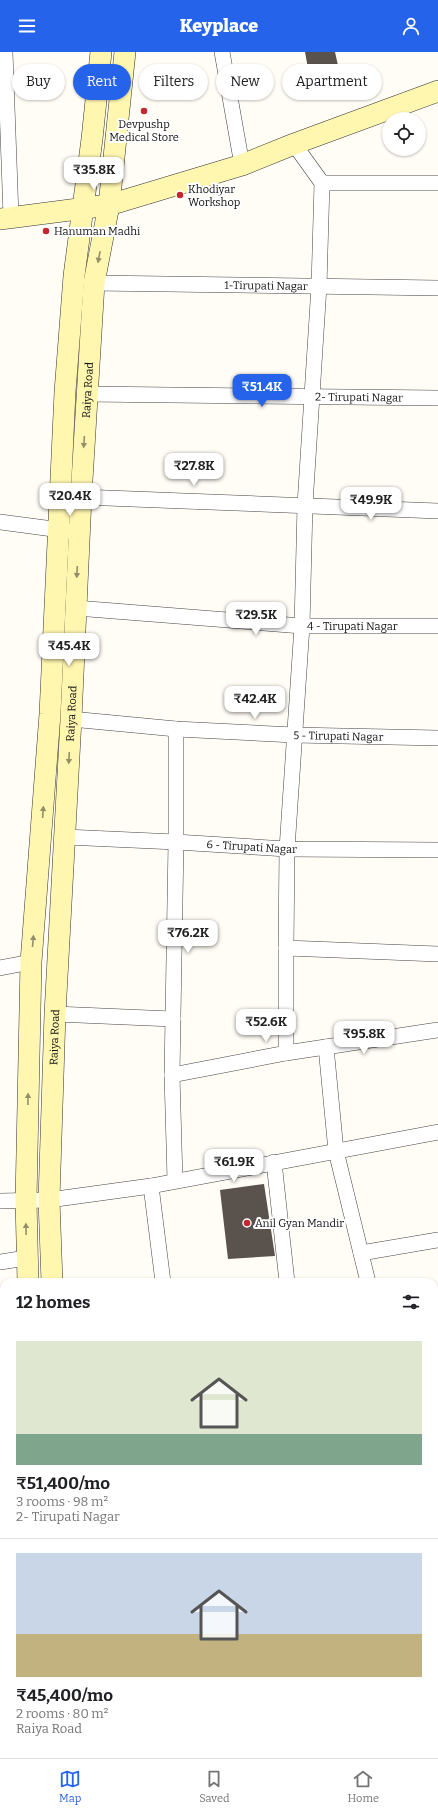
<!DOCTYPE html>
<html lang="en">
<head>
<meta charset="utf-8">
<style>
  body { margin:0; font-family:Bitter,serif; background:#f2f2f2; color:#202124; height:100vh; display:flex; flex-direction:column; font-size:15px; white-space:nowrap }
  * { box-sizing:border-box; margin:0 }
  p { font-size:13px; color:#757577 }
  .icon { flex:none; width:22px; height:22px; fill:none; stroke:currentColor; stroke-width:2; stroke-linecap:round; stroke-linejoin:round }
  .map { position:relative; flex:1; overflow:hidden }
  .details { position:absolute; left:0px; top:1226px; width:438px; height:480px; display:flex; flex-direction:column; background:#fff; border-radius:12px 12px 0 0; box-shadow:0 1px 3px #0004 }
  .details>* { flex:none }
  .top-card { position:absolute; left:12px; top:12px; width:414px; height:36px; display:flex; gap:8px }
  .fabs { position:absolute; left:382px; top:60px; display:grid; gap:8px }
  .fabs a { display:grid; place-items:center; width:44px; height:44px; border-radius:50%; background:#fff; box-shadow:0 1px 3px #0004; font-size:20px }
  .price { position:absolute; translate:-50% -34px; padding:0 9px; border-radius:8px; background:#fff; color:#222; font-size:13px; line-height:26px; filter:drop-shadow(0 1px 2px #0008) }
  .price::after { content:''; position:absolute; left:50%; top:24px; width:12px; height:9px; margin-left:-6px; background:inherit; clip-path:polygon(0 0,100% 0,50% 100%) }
  .price.selected { background:#2563eb; color:#fff }
  ul { padding:0; list-style:none }
  li { display:grid; align-content:center; gap:8px; height:212px; padding:0 16px }
  li+li { border-top:1px solid #e0e0e0 }
  li span { display:grid; place-items:center; height:124px; border-radius:0px; color:#555 }
  li>.icon { margin-inline-start:auto }
  span .icon { width:72px; height:72px; fill:#fffc; stroke-width:1 }
  li b { font-size:17px }
  h2 { display:flex; justify-content:space-between; align-items:center; height:48px; padding:0 16px; font-size:17px }
  .chip { padding:0 14px; border-radius:18px; background:#fff; box-shadow:0 1px 3px #0004; font-size:14px; line-height:36px }
  .chip.selected { background:#2563eb; color:#fff }
  header { display:flex; justify-content:space-between; align-items:center; height:52px; padding:0 16px; background:#2563eb; color:#fff; font-size:18px; font-weight:800 }
  .tab-bar { display:flex; justify-content:space-around; align-items:center; height:56px; border-top:1px solid #e0e0e0; background:#fff; font-size:11px; color:#757577 }
  .tab-bar a { display:grid; justify-items:center; gap:2px }
  .tab-bar .selected { color:#2563eb }
  .map>svg:first-child { display:block }
  .building { fill:#5a524d }
  .lines { fill:none; stroke-linecap:round; stroke-linejoin:round }
  .street-casing { stroke:#444; stroke-width:16 }
  .secondary-casing { stroke:#333; stroke-width:22 }
  .street { stroke:#fff; stroke-width:15 }
  .secondary { stroke:#fff6b0; stroke-width:21 }
  .oneway { fill:#948f68 }
  .poi-dot { fill:#c4262e; stroke:#fff; stroke-width:1.5 }
  .labels { text-anchor:middle; dominant-baseline:central; stroke-width:4; stroke-linejoin:round; paint-order:stroke }
  .poi-label { font-size:11px; fill:#111; stroke:#fff; text-anchor:start }
  .street-label { font-size:11px; fill:#111; stroke:#fff }
</style>
</head>
<body>
<header><svg class="icon" aria-label="menu" viewBox="0 0 24 24"><path d="M4 6h16M4 12h16M4 18h16"/></svg>Keyplace<svg class="icon" aria-label="person" viewBox="0 0 24 24"><circle cx="12" cy="8" r="4"/><path d="M4 21q1-7 8-7t8 7"/></svg></header>
<div class="map">
<svg width="438" height="1706" viewBox="0 0 438 1706">
  <rect width="100%" height="100%" fill="#fffdf5"/>
  <!-- building -->
  <path class="building" d="M 305,0 L 335,0 L 341,27 L 311,33 Z
    M 264,1132 L 275,1204 L 228,1207 L 220,1138 Z"/>
  <g class="lines">
    <!-- street casing -->
    <g class="street-casing">
      <g id="street">
        <path d="M 5,0 L 11,164"/>
        <path d="M 222,0 L 242,113"/>
        <path d="M 294,92 L 322,131 L 319,234 L 305,453 L 302,574 L 287,797 L 286,896 L 438,902"/>
        <path d="M 322,131 L 438,131"/>
        <path id="s1" d="M 94,231 L 438,236"/>
        <path id="s2" d="M 87,342 L 438,346"/>
        <path d="M 81,445 L 438,459"/>
        <path d="M 0,470 L 68,479"/>
        <path id="s3" d="M 76,556 L 302,574 L 438,574"/>
        <path id="s4" d="M 71,667 L 176,677 L 294,683 L 438,686"/>
        <path id="s5" d="M 65,785 L 176,790 L 287,797 L 438,798"/>
        <path d="M 0,916 L 31,910"/>
        <path d="M 55,962 L 173,967"/>
        <path d="M 326,995 L 336,1099 L 368,1230"/>
        <path d="M 286,1001 L 438,978"/>
        <path d="M 172,1023 L 286,1001 L 286,896"/>
        <path d="M 274,1110 L 287,1230"/>
        <path d="M 175,1128 L 172,1023 L 176,790 L 176,677"/>
        <path d="M 151,1134 L 163,1230"/>
        <path d="M 0,1149 L 49,1148 L 151,1134 L 438,1080"/>
        <path d="M 361,1201 L 438,1188"/>
        <path d="M 0,1210 L 26,1206"/>
        <path d="M 0,1297 L 4,1297"/>
        <path d="M 434,1305 L 438,1305"/>
        <path d="M 434,1424 L 438,1424"/>
        <path d="M 0,1485 L 4,1485"/>
        <path d="M 434,1542 L 438,1541"/>
        <path d="M 0,1593 L 4,1592"/>
        <path d="M 0,1651 L 4,1650"/>
        <path d="M 218,1702 L 219,1706"/>
        <path d="M 333,1702 L 334,1706"/>
      </g>
    </g>
    <!-- secondary casing -->
    <g class="secondary-casing">
      <g id="secondary">
        <path d="M 0,167 L 109,153 L 242,113 L 294,92 L 438,39"/>
        <path d="M 28,1230 L 26,1148 L 31,910 L 50,662 L 65,340 L 74,224 L 92,87 L 101,0"/>
        <path id="s6" d="M 52,1230 L 49,1148 L 55,962 L 71,667 L 81,445 L 94,231 L 109,153 L 125,0"/>
        <path d="M 51,1702 L 51,1706"/>
        <path d="M 73,1702 L 73,1706"/>
      </g>
    </g>
    <!-- street -->
    <use href="#street" class="street"/>
    <!-- secondary -->
    <use href="#secondary" class="secondary"/>
  </g>
  <!-- one-way arrows -->
  <defs><path id="oneway-solid" d="M-6-.8H1V-3.2L6.5 0L1 3.2V.8H-6Z"/></defs>
  <g class="oneway">
    <use href="#oneway-solid" transform="translate(99 205) rotate(101)"/>
    <use href="#oneway-solid" transform="translate(84 390) rotate(94)"/>
    <use href="#oneway-solid" transform="translate(77 520) rotate(93)"/>
    <use href="#oneway-solid" transform="translate(69 706) rotate(93)"/>
    <use href="#oneway-solid" transform="translate(43 760) rotate(-86)"/>
    <use href="#oneway-solid" transform="translate(33 889) rotate(-85)"/>
    <use href="#oneway-solid" transform="translate(28 1047) rotate(-89)"/>
    <use href="#oneway-solid" transform="translate(26 1177) rotate(-91)"/>
  </g>
  <!-- markers -->
  <g class="poi-dot">
    <circle cx="144" cy="59" r="4"/>
    <circle cx="180" cy="143" r="4"/>
    <circle cx="46" cy="179" r="4"/>
    <circle cx="247" cy="1171" r="4"/>
  </g>
  <g class="labels">
    <!-- poi labels -->
    <g class="poi-label">
      <text x="144" y="72" text-anchor="middle">Devpushp<tspan x="144" dy="13">Medical Store</tspan></text>
      <text x="188" y="137">Khodiyar<tspan x="188" dy="13">Workshop</tspan></text>
      <text x="54" y="179">Hanuman Madhi</text>
      <text x="255" y="1171">Anil Gyan Mandir</text>
    </g>
    <!-- street labels -->
    <g class="street-label">
      <text stroke="none"><textPath href="#s1" startOffset="172">1-Tirupati Nagar</textPath></text>
      <text stroke="none"><textPath href="#s6" startOffset="893">Raiya Road</textPath></text>
      <text stroke="none"><textPath href="#s2" startOffset="272">2- Tirupati Nagar</textPath></text>
      <text stroke="none"><textPath href="#s3" startOffset="277">4 - Tirupati Nagar</textPath></text>
      <text stroke="none"><textPath href="#s6" startOffset="569">Raiya Road</textPath></text>
      <text stroke="none"><textPath href="#s4" startOffset="268">5 - Tirupati Nagar</textPath></text>
      <text stroke="none"><textPath href="#s5" startOffset="187">6 - Tirupati Nagar</textPath></text>
      <text stroke="none"><textPath href="#s6" startOffset="245">Raiya Road</textPath></text>
    </g>
  </g>
</svg>
<div class="fabs">
<a><svg class="icon" aria-label="locate" viewBox="0 0 24 24"><circle cx="12" cy="12" r="6"/><path d="M12 2v4M12 18v4M2 12h4M18 12h4"/></svg></a>
</div>
<b class="price" style="left:94px;top:139px">₹35.8K</b>
<b class="price selected" style="left:262px;top:356px">₹51.4K</b>
<b class="price" style="left:194px;top:435px">₹27.8K</b>
<b class="price" style="left:70px;top:465px">₹20.4K</b>
<b class="price" style="left:371px;top:469px">₹49.9K</b>
<b class="price" style="left:256px;top:584px">₹29.5K</b>
<b class="price" style="left:69px;top:615px">₹45.4K</b>
<b class="price" style="left:255px;top:668px">₹42.4K</b>
<b class="price" style="left:188px;top:902px">₹76.2K</b>
<b class="price" style="left:266px;top:991px">₹52.6K</b>
<b class="price" style="left:364px;top:1003px">₹95.8K</b>
<b class="price" style="left:234px;top:1131px">₹61.9K</b>
<div class="top-card">
<a class="chip">Buy</a>
<a class="chip selected">Rent</a>
<a class="chip">Filters</a>
<a class="chip">New</a>
<a class="chip">Apartment</a>
</div>
<section class="details">
<h2>12 homes<svg class="icon" aria-label="filters" viewBox="0 0 24 24"><path d="M4 7h16M4 17h16"/><circle cx="9" cy="7" r="2"/><circle cx="15" cy="17" r="2"/></svg></h2>
<ul>
<li><span style="background:linear-gradient(#dfe7d0 75%,#7fa58c 0)"><svg class="icon" aria-label="home" viewBox="0 0 24 24"><path d="M3 11l9-7 9 7M6 9v11h12V9"/></svg></span><div><b>₹51,400/mo</b><p>3 rooms · 98 m²</p><p>2- Tirupati Nagar</p></div></li>
<li><span style="background:linear-gradient(#c9d6e8 65%,#c2b280 0)"><svg class="icon" aria-label="home" viewBox="0 0 24 24"><path d="M3 11l9-7 9 7M6 9v11h12V9"/></svg></span><div><b>₹45,400/mo</b><p>2 rooms · 80 m²</p><p>Raiya Road</p></div></li>
</ul>
</section>
</div>
<nav class="tab-bar">
<a class="selected"><svg class="icon" aria-label="map" viewBox="0 0 24 24"><path d="M3 6l6-2 6 2 6-2v14l-6 2-6-2-6 2zM9 4v14M15 6v14"/></svg>Map</a>
<a><svg class="icon" aria-label="saved" viewBox="0 0 24 24"><path d="M7 4h10v16l-5-4-5 4z"/></svg>Saved</a>
<a><svg class="icon" aria-label="home" viewBox="0 0 24 24"><path d="M3 11l9-7 9 7M6 9v11h12V9"/></svg>Home</a>
</nav>
</body>
</html>
